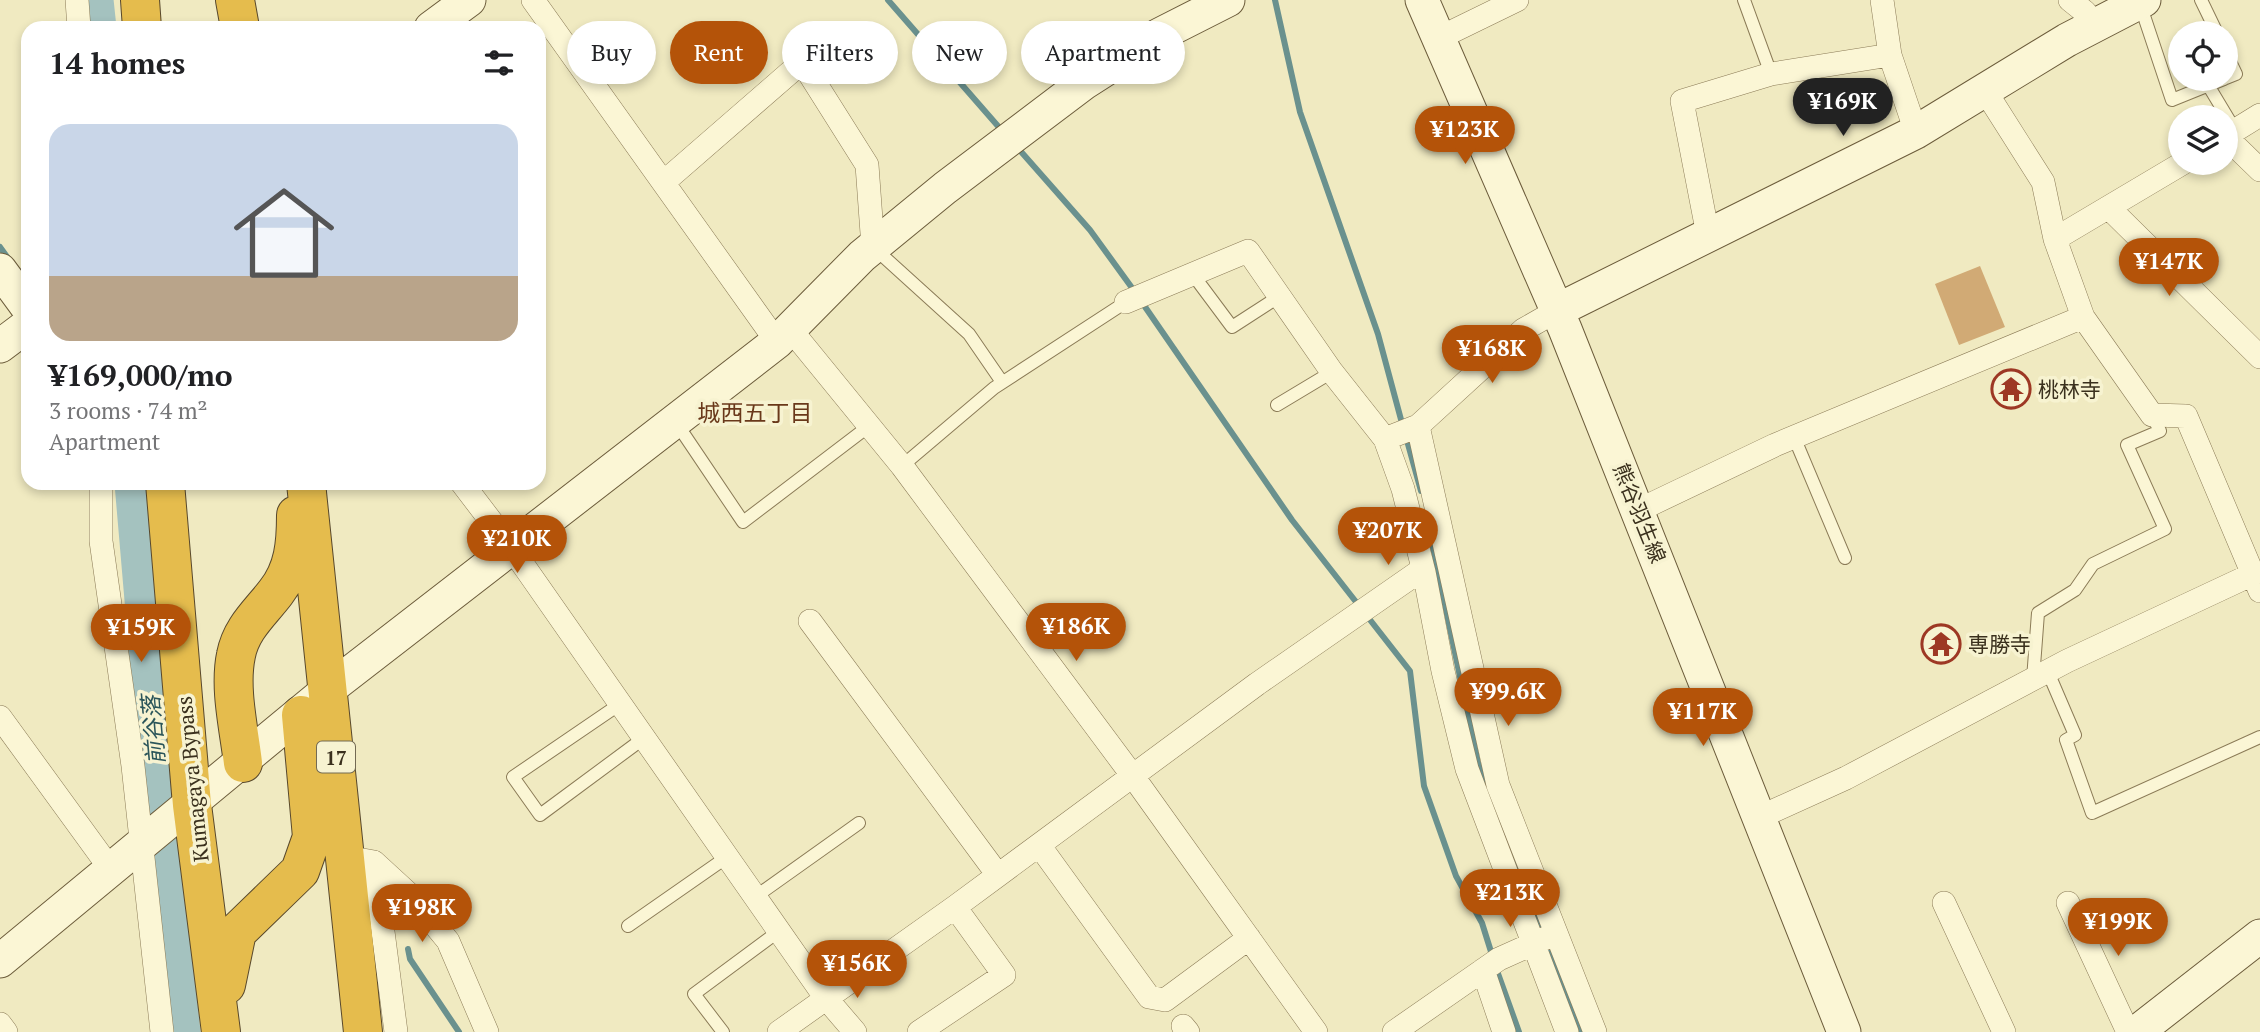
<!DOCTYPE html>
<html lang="en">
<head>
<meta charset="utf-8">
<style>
  body { margin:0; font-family:"PT Serif","Noto Sans JP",serif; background:#f2f2f2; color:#202124; height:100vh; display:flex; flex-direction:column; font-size:26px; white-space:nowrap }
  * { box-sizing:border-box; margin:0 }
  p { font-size:23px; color:#757577 }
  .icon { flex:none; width:38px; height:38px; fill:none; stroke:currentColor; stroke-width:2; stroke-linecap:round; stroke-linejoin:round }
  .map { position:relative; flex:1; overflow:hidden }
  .details { position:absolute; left:21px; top:21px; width:525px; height:469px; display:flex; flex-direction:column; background:#fff; border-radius:21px; box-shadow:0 4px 10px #0003 }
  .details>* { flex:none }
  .hud { position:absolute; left:567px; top:21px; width:665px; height:63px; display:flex; gap:14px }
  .tools { position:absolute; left:2168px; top:21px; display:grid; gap:14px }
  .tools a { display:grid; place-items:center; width:70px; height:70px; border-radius:50%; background:#fff; box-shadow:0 4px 10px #0003; font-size:35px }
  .price { position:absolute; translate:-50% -60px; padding:0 16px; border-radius:24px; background:#b45309; color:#fff; font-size:23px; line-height:46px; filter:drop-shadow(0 2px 4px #0008) }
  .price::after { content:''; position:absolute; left:50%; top:42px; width:21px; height:16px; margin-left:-10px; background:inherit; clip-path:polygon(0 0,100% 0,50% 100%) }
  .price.selected { background:#222; color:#fff }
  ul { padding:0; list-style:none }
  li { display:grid; align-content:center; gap:14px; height:371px; padding:0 28px }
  li span { display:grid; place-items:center; height:217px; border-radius:21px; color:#555 }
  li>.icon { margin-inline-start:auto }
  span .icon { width:126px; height:126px; fill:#fffc; stroke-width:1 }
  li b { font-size:30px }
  h2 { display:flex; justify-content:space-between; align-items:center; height:84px; padding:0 28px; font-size:30px }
  .pill { padding:0 24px; border-radius:32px; background:#fff; box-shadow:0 4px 10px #0003; font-size:24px; line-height:63px }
  .pill.selected { background:#b45309; color:#fff }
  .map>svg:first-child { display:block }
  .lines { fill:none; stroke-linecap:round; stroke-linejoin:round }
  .stream { stroke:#6a918e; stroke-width:6 }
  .river { stroke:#a4c2bf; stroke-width:35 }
  .building { fill:#d1aa75 }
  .lane-casing { stroke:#8b7b57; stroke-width:14 }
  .street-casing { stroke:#8b7b57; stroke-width:24 }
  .secondary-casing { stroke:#6c5c3b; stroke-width:35 }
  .highway-casing { stroke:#58482c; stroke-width:40 }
  .lane { stroke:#fbf6d5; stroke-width:12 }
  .street { stroke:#fbf6d5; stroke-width:23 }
  .secondary { stroke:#fbf6d5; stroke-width:33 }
  .highway { stroke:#e5bc4d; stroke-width:38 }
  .labels { text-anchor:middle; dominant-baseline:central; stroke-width:7; stroke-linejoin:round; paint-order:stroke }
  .shield { fill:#f7f3d1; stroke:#736a53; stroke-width:2 }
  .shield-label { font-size:19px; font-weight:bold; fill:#3a301d }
  .poi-label { font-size:21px; fill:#3a301d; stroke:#f7f3d1; text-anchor:start }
  .street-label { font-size:21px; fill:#3a301d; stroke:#f7f3d1 }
  .neighbourhood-label { font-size:23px; fill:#69381a; stroke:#f7f3d1 }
  .water-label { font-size:23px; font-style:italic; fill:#2b555a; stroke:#f7f3d1 }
</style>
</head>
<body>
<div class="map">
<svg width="2260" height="1032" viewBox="0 0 2260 1032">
  <rect width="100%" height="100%" fill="#f0eac1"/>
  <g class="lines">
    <!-- stream -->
    <path class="stream" d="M 888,0 L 1004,133
      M 1275,0 L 1300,112 L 1378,334 L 1403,427
      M 1016,146 L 1090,230 L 1135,292
      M 0,247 L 10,261
      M 1141,301 L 1292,520 L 1410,671 L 1424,786 L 1456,876 L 1482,923 L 1493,958
      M 1406,437 L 1421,491
      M 1427,518 L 1478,763 L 1489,791
      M 1502,827 L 1580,1032
      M 408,949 L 410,959 L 459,1032
      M 1496,968 L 1519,1032"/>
    <!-- river -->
    <path class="river" d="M 96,0 L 99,28
      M 132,483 L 160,810
      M 164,849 L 183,1032"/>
  </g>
  <!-- building -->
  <path class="building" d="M 1980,266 L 2005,327 L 1959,345 L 1935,284 Z"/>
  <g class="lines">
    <!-- lane casing -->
    <g class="lane-casing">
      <path id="lane" d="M 1744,0 L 1771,74
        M 2201,0 L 2217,33
        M 2140,4 L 2172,100 L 2224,79
        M 2226,53 L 2236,74 L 2226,78
        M 2208,85 L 2235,130
        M 873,247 L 969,334 L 1002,382
        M 1191,272 L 1232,327 L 1280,296
        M 1277,405 L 1332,372
        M 675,421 L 743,522 L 869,426
        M 1794,437 L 1845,558
        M 902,466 L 994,388 L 1126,302
        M 2048,672 L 2075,735 L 2066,740 L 2092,813 L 2260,737
        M 2033,679 L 2038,613 L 2075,590 L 2093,564 L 2165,529 L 2127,445 L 2160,431 L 2152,415
        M 620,704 L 513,777 L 540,815 L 644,738
        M 755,897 L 859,823
        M 628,926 L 727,857
        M 723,1032 L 694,994 L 779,931"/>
    </g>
    <!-- street casing -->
    <g class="street-casing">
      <path id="street" d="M 77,0 L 79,28
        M 533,0 L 777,342
        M 1882,0 L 1890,55 L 1916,132
        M 2070,0 L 2085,12 L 2094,25
        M 1439,38 L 1517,0
        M 1984,89 L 2043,182 L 2055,239 L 2083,317 L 2152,415 L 2186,416 L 2260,591
        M 2226,136 L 2260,115
        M 2226,137 L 2260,170
        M 664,182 L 802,62 L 867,165 L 873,247
        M 2109,208 L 2260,357
        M 1708,235 L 1682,101 L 1771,74 L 1890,55
        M 2055,239 L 2183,163
        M 1126,302 L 1248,251 L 1332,372 L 1385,439
        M 1558,310 L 1523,330 L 1418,426 L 1385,439 L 1403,489 L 1424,572 L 1443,671 L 1467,769 L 1567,1032
        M 791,330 L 902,466 L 1132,775 L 1316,1032
        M 1418,426 L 1498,785 L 1595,1032
        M 101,483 L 101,541 L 133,766 L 162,1032
        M 462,483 L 510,546 L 825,997 L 855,1032
        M 1639,510 L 1775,445 L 2083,317
        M 810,621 L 998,875
        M 0,717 L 112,871
        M 1760,817 L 1846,778 L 2067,661 L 2253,574
        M 1039,845 L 1149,997 L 1165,1000 L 1249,938
        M 346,857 L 374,862 L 411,896 L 448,941 L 487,1032
        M 374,862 L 396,1032
        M 1944,903 L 2004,1032
        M 2068,903 L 2128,1032
        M 1483,970 L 1504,1032
        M 0,1024 L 6,1032
        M 1183,1026 L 1188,1032
        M 779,1032 L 955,907 L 1257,684 L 1417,573 L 1424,572
        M 919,1032 L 1004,975 L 955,907
        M 1394,1032 L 1499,959 L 1546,938"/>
    </g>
    <!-- secondary casing -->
    <g class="secondary-casing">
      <path id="secondary" d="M 1422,0 L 1565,329 L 1844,1032
        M 431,28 L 469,0
        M 0,270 L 28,308
        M 1558,310 L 1916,132 L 2067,40 L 2144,0
        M 0,346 L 28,325
        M 0,961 L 329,689 L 777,342 L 862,256 L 945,188 L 1084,83 L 1159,35 L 1228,0
        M 2137,1032 L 2260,936"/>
    </g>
    <!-- highway casing -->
    <g class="highway-casing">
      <path id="highway" d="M 140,0 L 142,28
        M 235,0 L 240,28
        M 165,483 L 192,805 L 221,1032
        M 306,483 L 363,1032
        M 243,763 C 239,729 229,688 236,655 C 241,628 261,612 276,592 C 294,569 296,543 296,515
        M 226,985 L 237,932 L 300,871 L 312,837 L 301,715"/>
    </g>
    <!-- lane -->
    <use href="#lane" class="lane"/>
    <!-- street -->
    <use href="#street" class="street"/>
    <!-- secondary -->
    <use href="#secondary" class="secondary"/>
    <!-- highway -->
    <use href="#highway" class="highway"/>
  </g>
  <!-- icons -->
  <defs>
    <g id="temple-ring" transform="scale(2.0125)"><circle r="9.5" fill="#f7f3d1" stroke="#9d3824" stroke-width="1.5"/><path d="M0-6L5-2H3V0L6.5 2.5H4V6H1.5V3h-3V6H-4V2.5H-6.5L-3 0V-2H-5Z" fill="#9d3824"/></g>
  </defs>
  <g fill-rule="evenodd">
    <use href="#temple-ring" x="2011" y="389"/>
    <use href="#temple-ring" x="1941" y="644"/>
  </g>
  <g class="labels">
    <!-- shield labels -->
    <rect class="shield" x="317" y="741.5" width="38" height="31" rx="5"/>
    <g class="shield-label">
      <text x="336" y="757">17</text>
    </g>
    <!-- poi labels -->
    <g class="poi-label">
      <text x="2038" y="389">桃林寺</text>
      <text x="1968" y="644">専勝寺</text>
    </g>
    <!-- street labels -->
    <g class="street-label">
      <text transform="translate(1640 513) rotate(68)">熊谷羽生線</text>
      <text transform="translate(192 779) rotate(-96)">Kumagaya Bypass</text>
    </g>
    <!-- neighbourhood labels -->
    <g class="neighbourhood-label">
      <text x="755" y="412">城西五丁目</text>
    </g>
    <!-- water labels -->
    <g class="water-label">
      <text transform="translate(153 730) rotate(-95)">前谷落</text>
    </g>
  </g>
</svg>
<div class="tools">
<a><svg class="icon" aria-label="locate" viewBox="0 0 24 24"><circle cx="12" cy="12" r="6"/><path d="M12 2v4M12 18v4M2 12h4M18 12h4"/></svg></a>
<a><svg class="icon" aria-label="layers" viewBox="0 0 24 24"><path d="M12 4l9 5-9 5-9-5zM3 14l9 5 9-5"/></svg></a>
</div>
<b class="price selected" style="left:1843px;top:138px">¥169K</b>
<b class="price" style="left:1465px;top:166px">¥123K</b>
<b class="price" style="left:2169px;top:298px">¥147K</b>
<b class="price" style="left:1492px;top:385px">¥168K</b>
<b class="price" style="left:1388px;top:567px">¥207K</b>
<b class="price" style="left:517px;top:575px">¥210K</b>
<b class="price" style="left:1076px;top:663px">¥186K</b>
<b class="price" style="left:141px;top:664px">¥159K</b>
<b class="price" style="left:1508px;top:728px">¥99.6K</b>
<b class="price" style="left:1703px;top:748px">¥117K</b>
<b class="price" style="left:1510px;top:929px">¥213K</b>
<b class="price" style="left:422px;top:944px">¥198K</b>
<b class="price" style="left:2118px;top:958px">¥199K</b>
<b class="price" style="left:857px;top:1000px">¥156K</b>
<div class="hud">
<a class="pill">Buy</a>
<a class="pill selected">Rent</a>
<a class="pill">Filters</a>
<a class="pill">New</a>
<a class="pill">Apartment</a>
</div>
<section class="details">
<h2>14 homes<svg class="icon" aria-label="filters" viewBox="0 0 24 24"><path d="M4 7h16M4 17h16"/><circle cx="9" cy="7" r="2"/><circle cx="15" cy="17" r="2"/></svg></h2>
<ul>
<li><span style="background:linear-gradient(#c9d6e8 70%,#b9a48a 0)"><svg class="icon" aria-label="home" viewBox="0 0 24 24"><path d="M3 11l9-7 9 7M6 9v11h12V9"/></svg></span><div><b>¥169,000/mo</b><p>3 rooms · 74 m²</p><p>Apartment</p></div></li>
</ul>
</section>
</div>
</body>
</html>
